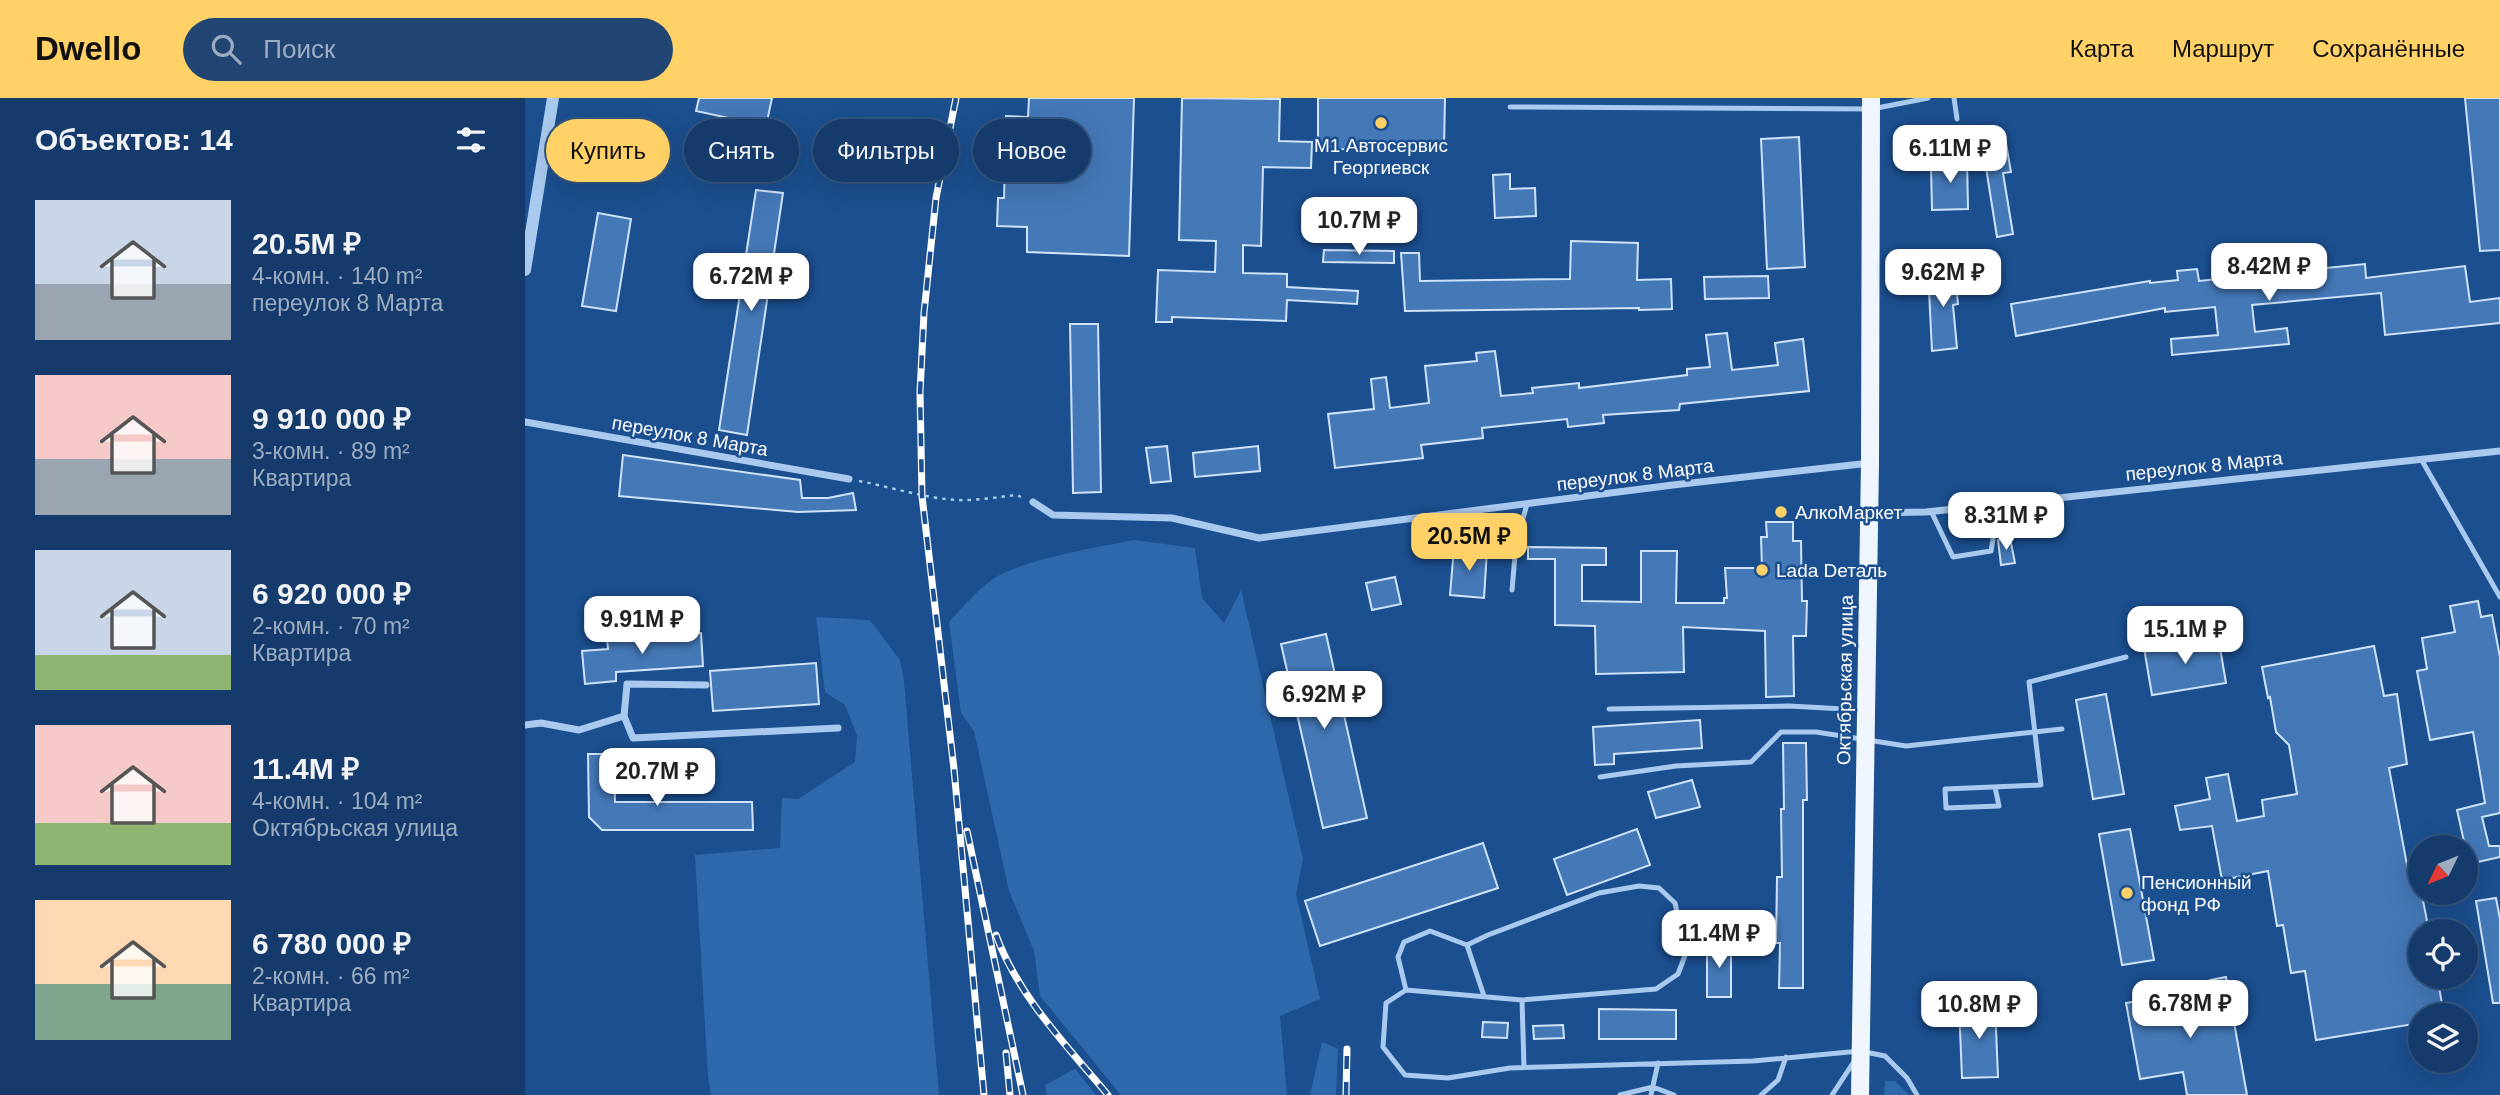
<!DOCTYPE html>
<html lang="ru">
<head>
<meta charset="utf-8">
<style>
  body { margin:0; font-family:Helvetica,sans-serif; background:#214673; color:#f1f3f6; height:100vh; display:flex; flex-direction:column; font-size:26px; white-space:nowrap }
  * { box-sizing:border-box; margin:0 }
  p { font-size:23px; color:#9dadc1 }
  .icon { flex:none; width:38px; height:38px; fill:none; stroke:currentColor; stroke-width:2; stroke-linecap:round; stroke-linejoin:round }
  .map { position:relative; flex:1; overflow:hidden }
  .details { display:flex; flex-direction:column; background:#143b6b; width:525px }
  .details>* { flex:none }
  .hud { position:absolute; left:21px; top:21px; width:665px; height:63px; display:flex; gap:14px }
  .needle { width:46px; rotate:227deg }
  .fabs { position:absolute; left:1883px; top:737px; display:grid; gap:14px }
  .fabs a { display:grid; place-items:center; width:70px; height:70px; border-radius:50%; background:#143b6b; box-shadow:0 7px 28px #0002,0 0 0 2px #33557e; font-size:35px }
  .price { position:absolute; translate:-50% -60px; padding:0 16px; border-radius:14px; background:#fff; color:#222; font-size:23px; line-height:46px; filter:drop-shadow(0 2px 4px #0008) }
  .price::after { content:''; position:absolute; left:50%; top:42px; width:21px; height:16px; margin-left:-10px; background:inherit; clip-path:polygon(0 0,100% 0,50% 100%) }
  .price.on { background:#ffd166; color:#111 }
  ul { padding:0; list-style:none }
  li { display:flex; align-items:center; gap:21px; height:175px; padding:0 35px }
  li span { display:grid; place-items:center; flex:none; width:196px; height:140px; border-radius:0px; color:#555 }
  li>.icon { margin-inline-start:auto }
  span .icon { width:84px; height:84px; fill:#fffc; stroke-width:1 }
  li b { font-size:30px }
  h2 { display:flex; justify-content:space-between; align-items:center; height:84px; padding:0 35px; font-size:30px }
  .pill { padding:0 24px; border-radius:32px; background:#143b6b; box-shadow:0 7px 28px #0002,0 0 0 2px #33557e; font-size:24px; line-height:63px }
  .pill.on { background:#ffd166; color:#111 }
  header { display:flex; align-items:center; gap:42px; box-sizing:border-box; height:98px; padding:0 35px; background:#ffd166; color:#111 }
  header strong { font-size:33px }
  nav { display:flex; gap:38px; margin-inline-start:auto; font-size:24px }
  .search { width:490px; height:63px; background:#214673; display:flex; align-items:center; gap:18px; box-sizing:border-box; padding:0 24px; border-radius:38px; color:#9dadc1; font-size:26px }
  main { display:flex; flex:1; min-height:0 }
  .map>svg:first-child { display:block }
  .green { fill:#2e69ad }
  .building { fill:#4478b7; stroke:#cfe3fa; stroke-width:2 }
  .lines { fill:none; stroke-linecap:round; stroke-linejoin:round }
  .path { stroke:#a9c9ee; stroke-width:2.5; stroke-dasharray:3.5 5; stroke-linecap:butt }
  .service { stroke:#a9c9ee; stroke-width:5 }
  .minor { stroke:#a9c9ee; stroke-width:7 }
  .tertiary { stroke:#a9c9ee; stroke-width:12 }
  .primary { stroke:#f0f6ff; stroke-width:18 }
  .rail-casing { stroke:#fff; stroke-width:7 }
  .rail { stroke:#1b4f8f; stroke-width:4.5; stroke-dasharray:13; stroke-linecap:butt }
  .poi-dot { fill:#ffd166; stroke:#1b4f8f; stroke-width:2.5 }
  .labels { text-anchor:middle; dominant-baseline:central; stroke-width:5; stroke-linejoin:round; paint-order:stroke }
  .poi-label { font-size:19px; fill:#fff; stroke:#1b4f8f; text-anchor:start }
  .street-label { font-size:19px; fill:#fff; stroke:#1b4f8f }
</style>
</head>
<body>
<header>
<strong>Dwello</strong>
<div class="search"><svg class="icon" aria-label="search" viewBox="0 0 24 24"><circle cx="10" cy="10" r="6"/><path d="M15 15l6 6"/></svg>Поиск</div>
<nav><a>Карта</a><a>Маршрут</a><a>Сохранённые</a></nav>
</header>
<main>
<section class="details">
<h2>Объектов: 14<svg class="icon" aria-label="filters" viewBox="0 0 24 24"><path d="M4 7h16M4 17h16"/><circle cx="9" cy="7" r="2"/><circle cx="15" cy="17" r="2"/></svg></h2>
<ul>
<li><span style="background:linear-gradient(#c9d6e8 60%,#9aa5b1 0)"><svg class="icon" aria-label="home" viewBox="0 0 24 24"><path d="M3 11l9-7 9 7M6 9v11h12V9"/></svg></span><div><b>20.5M ₽</b><p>4-комн. · 140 m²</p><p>переулок 8 Марта</p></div></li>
<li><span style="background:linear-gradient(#f6c9c9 60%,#9aa5b1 0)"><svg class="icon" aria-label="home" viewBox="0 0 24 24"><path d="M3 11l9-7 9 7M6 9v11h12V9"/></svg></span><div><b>9 910 000 ₽</b><p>3-комн. · 89 m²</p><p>Квартира</p></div></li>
<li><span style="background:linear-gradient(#c9d6e8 75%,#8fb573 0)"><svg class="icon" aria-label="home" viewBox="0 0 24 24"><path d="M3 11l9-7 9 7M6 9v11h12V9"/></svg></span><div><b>6 920 000 ₽</b><p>2-комн. · 70 m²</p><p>Квартира</p></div></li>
<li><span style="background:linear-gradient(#f6c9c9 70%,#8fb573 0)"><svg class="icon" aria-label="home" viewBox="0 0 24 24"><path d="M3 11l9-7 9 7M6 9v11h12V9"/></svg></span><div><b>11.4M ₽</b><p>4-комн. · 104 m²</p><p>Октябрьская улица</p></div></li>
<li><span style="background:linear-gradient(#ffd9b3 60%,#7fa58c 0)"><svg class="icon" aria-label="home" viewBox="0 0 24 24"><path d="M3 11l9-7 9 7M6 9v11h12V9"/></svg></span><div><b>6 780 000 ₽</b><p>2-комн. · 66 m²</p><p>Квартира</p></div></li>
</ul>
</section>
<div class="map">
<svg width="1975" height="997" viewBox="0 0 1975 997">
  <rect width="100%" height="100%" fill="#1b4f8f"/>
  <!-- green -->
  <path class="green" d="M 609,442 L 670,450 L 677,500 L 699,525 L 716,492 L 778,761 L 771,796 L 795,901 L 755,918 L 762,997 L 596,997 L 515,898 L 509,853 L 484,793 L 449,633 L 436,615 L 424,524 C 441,506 458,484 481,474 C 517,458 570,450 609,442 Z
    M 291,519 L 345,522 L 375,562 L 379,583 L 414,997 L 186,997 L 183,978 L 170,757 L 255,750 L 257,700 L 273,701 L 330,664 L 332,638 L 320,607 L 300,594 Z
    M 797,944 L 813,951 L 811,997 L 785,997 Z
    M 550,971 L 571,997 L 522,997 L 520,987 Z
    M 1360,983 L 1370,983 L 1384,997 L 1359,997 Z"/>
  <!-- building -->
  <path class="building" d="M 174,0 L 247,0 L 241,28 L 171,13 Z
    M 504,0 L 609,0 L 604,158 L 502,154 L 502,129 L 472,128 L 473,100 L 479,100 L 481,18 L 503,19 Z
    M 657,0 L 755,1 L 754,43 L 787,44 L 786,70 L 738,69 L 736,148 L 718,147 L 718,175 L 762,176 L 762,189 L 833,193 L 832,206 L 762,202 L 761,223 L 647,219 L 647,224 L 631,224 L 633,172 L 690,174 L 691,143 L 654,142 Z
    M 793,0 L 920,0 L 919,52 L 793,51 Z
    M 1940,0 L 1975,0 L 1975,152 L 1955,153 Z
    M 1479,34 L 1486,74 L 1478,75 L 1488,136 L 1472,139 L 1456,38 Z
    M 1274,39 L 1280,169 L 1242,171 L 1236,41 Z
    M 1442,59 L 1443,111 L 1407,112 L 1406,71 L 1420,71 L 1420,60 Z
    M 985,76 L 985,91 L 1010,90 L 1011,118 L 970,120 L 968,77 Z
    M 231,92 L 258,95 L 222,337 L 194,332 Z
    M 73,115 L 106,121 L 91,213 L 57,208 Z
    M 1046,143 L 1113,145 L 1112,182 L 1146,181 L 1147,211 L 1114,212 L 1114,210 L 880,213 L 876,155 L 894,155 L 895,183 L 1045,181 Z
    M 799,152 L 869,153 L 869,165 L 798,164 Z
    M 1840,166 L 1841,180 L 1940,168 L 1945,204 L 1975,200 L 1975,225 L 1860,237 L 1856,195 L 1727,207 L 1730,234 L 1762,230 L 1764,246 L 1647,257 L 1646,241 L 1693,237 L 1690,209 L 1640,214 L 1640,210 L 1491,238 L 1486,206 L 1625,183 L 1625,185 L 1653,182 L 1652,173 L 1672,171 L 1674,183 Z
    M 1430,171 L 1433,206 L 1428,207 L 1432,250 L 1407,253 L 1403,173 Z
    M 1243,178 L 1244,200 L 1180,201 L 1179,179 Z
    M 545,226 L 573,226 L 576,394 L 548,395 Z
    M 1202,235 L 1207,272 L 1253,267 L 1250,245 L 1278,241 L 1284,293 L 1155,306 L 1154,312 L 1078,317 L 1079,325 L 1043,329 L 1042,321 L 957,330 L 958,340 L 896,347 L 898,360 L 810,370 L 803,316 L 849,311 L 846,281 L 861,279 L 865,310 L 904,305 L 900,268 L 952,263 L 951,255 L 970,253 L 976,298 L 1008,295 L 1007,290 L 1054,285 L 1054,290 L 1162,277 L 1162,271 L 1185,269 L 1181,237 Z
    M 642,348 L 646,383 L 626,385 L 621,350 Z
    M 733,348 L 735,373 L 670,379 L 668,355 Z
    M 98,357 L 275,382 L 277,400 L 303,400 L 328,395 L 331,412 L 273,414 L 94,398 Z
    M 1241,424 L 1268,424 L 1268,443 L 1276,443 L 1277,503 L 1282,503 L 1281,538 L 1268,538 L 1269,598 L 1241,599 L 1240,533 L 1158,529 L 1159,574 L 1071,576 L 1070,528 L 1030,527 L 1030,461 L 1003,461 L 1003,449 L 1081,450 L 1081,467 L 1057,467 L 1057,503 L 1116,504 L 1116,453 L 1152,453 L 1151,505 L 1199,505 L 1199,500 L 1202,500 L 1200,470 L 1237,470 L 1236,439 L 1242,439 Z
    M 1485,440 L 1490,465 L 1476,467 L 1473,442 Z
    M 929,449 L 962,452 L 959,500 L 925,497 Z
    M 870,479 L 876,506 L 847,512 L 841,485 Z
    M 1953,503 L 1956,519 L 1967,517 L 1975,559 L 1975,715 L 1957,719 L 1964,748 L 1975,748 L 1975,759 L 1944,766 L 1932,712 L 1960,705 L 1948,634 L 1905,642 L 1892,573 L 1902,571 L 1897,540 L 1930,534 L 1925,508 Z
    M 176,535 L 178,568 L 91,574 L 91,583 L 60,586 L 57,553 L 83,551 L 82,541 Z
    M 801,536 L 842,720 L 798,730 L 756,546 Z
    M 1693,538 L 1701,585 L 1627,597 L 1619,550 Z
    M 1849,548 L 1859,598 L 1872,596 L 1882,666 L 1864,670 L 1884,778 L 1893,777 L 1904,833 L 1895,833 L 1895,878 L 1912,878 L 1919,917 L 1895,917 L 1895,925 L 1791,942 L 1780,873 L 1766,875 L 1758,827 L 1752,828 L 1743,773 L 1697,782 L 1687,728 L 1655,732 L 1650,708 L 1685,701 L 1681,680 L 1703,676 L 1712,723 L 1739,718 L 1737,702 L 1772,696 L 1764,647 L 1751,634 L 1745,599 L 1743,600 L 1737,569 Z
    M 291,565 L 294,606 L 188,613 L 185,573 Z
    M 1581,596 L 1599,696 L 1568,701 L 1551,602 Z
    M 1175,622 L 1177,650 L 1089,656 L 1089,666 L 1070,667 L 1068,629 Z
    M 1258,645 L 1281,645 L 1282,702 L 1278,702 L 1278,890 L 1254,890 L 1255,845 L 1251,845 L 1252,779 L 1257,779 L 1256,711 L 1259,711 Z
    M 63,656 L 89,656 L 90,704 L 227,704 L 228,732 L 77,732 L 64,719 Z
    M 1167,682 L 1175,709 L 1131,720 L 1123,694 Z
    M 1112,731 L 1125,767 L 1042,797 L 1029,761 Z
    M 1605,731 L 1629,862 L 1597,867 L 1574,736 Z
    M 958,745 L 973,790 L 795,848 L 780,803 Z
    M 1971,800 L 1975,821 L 1975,905 L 1968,905 L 1951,803 Z
    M 1182,845 L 1206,845 L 1206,899 L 1182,899 Z
    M 1701,879 L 1722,997 L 1662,997 L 1658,974 L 1615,981 L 1601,905 L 1687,890 L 1685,882 Z
    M 1470,906 L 1473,979 L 1437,980 L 1434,907 Z
    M 1074,911 L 1151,912 L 1151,941 L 1074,941 Z
    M 958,924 L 983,925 L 982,940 L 957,939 Z
    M 1038,927 L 1039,940 L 1009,941 L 1008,928 Z"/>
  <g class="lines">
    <!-- path -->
    <path class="path" d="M 334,383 C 366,389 399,400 431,402 C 451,403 472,399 492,397 L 496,399"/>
    <!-- service -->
    <path class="service" d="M 1429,0 L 1432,21
      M 985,9 L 1347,11 L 1403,0
      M 1896,361 L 1975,499
      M 1406,413 L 1428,459 L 1466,453 L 1474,406
      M 987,492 L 991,446 L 1002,406
      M 1084,611 L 1264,608 L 1338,612
      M 1075,679 L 1151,668 L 1226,664 L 1256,634 L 1291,634 L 1381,648 L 1537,631
      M 1470,689 L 1474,708 L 1421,710 L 1420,691 L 1516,687 L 1504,584 L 1601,559
      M 942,847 L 959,898
      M 881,892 L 873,859 L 879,844 L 905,833 L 942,847 L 963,837 L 1074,795 L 1114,788 L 1134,790 L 1150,805 L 1161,855 L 1153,876 L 1131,891 L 997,902 L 881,892 L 861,905 L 858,949 L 880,977 L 923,980 L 985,970 L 1228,963 L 1335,953 L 1360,958 L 1382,980 L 1392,997
      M 997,902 L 999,969
      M 1095,997 L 1128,989 L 1149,997
      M 1126,997 L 1133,965
      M 1236,997 L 1253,982 L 1261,959
      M 1307,997 L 1330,962"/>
    <!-- minor -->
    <path class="minor" d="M 0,324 L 324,381
      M 508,404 L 528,417 L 647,420 L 734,440 L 1148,387 L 1345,365
      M 1345,415 L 1401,414 L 1975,353
      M 99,618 L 102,586 L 181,587
      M 0,627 L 16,625 L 54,632 L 99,618 L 108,640 L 313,630"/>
    <!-- tertiary -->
    <path class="tertiary" d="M 0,172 L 28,0"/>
    <!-- primary -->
    <path class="primary" d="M 1335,997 L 1345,365 L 1346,0"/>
    <!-- rail casing -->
    <g class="rail-casing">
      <path id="rail" d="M 431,0 L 411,100 L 399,215 L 395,294 L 397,398 L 429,671 L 459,997
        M 442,733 L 498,997
        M 471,837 C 493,898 542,948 583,997
        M 481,955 L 485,997
        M 821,997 L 822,951"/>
    </g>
    <!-- rail -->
    <use href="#rail" class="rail"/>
  </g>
  <!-- markers -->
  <g class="poi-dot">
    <circle cx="856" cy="25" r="7"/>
    <circle cx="1256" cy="414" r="7"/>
    <circle cx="1237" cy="472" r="7"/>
    <circle cx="1602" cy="795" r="7"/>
  </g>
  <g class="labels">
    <!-- poi labels -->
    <g class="poi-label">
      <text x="856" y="47" text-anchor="middle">М1 Автосервис<tspan x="856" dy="22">Георгиевск</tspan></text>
      <text x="1270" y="414">АлкоМаркет</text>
      <text x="1251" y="472">Lada Dеталь</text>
      <text x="1616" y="784">Пенсионный<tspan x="1616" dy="22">фонд РФ</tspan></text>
    </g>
    <!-- street labels -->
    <g class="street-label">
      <text transform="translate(165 338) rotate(10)">переулок 8 Марта</text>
      <text transform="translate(1679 368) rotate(-6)">переулок 8 Марта</text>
      <text transform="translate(1110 377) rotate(-7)">переулок 8 Марта</text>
      <text transform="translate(1320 582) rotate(-89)">Октябрьская улица</text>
    </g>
  </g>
</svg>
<div class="fabs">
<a><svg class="needle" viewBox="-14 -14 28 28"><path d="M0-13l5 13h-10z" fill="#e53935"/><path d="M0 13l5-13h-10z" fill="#9dadc1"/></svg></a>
<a><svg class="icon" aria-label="locate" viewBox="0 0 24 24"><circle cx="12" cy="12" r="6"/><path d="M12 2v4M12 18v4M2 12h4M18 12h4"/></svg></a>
<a><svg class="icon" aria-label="layers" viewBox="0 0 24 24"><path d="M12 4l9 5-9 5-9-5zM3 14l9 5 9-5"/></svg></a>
</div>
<b class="price" style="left:1425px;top:87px">6.11M ₽</b>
<b class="price" style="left:834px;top:159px">10.7M ₽</b>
<b class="price" style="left:1744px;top:205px">8.42M ₽</b>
<b class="price" style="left:1418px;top:211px">9.62M ₽</b>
<b class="price" style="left:226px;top:215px">6.72M ₽</b>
<b class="price" style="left:1481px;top:454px">8.31M ₽</b>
<b class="price on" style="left:944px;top:475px">20.5M ₽</b>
<b class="price" style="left:117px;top:558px">9.91M ₽</b>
<b class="price" style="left:1660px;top:568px">15.1M ₽</b>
<b class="price" style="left:799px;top:633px">6.92M ₽</b>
<b class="price" style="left:132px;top:710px">20.7M ₽</b>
<b class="price" style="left:1194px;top:872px">11.4M ₽</b>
<b class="price" style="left:1665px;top:942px">6.78M ₽</b>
<b class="price" style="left:1454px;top:943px">10.8M ₽</b>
<div class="hud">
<a class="pill on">Купить</a>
<a class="pill">Снять</a>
<a class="pill">Фильтры</a>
<a class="pill">Новое</a>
</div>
</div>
</main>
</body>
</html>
